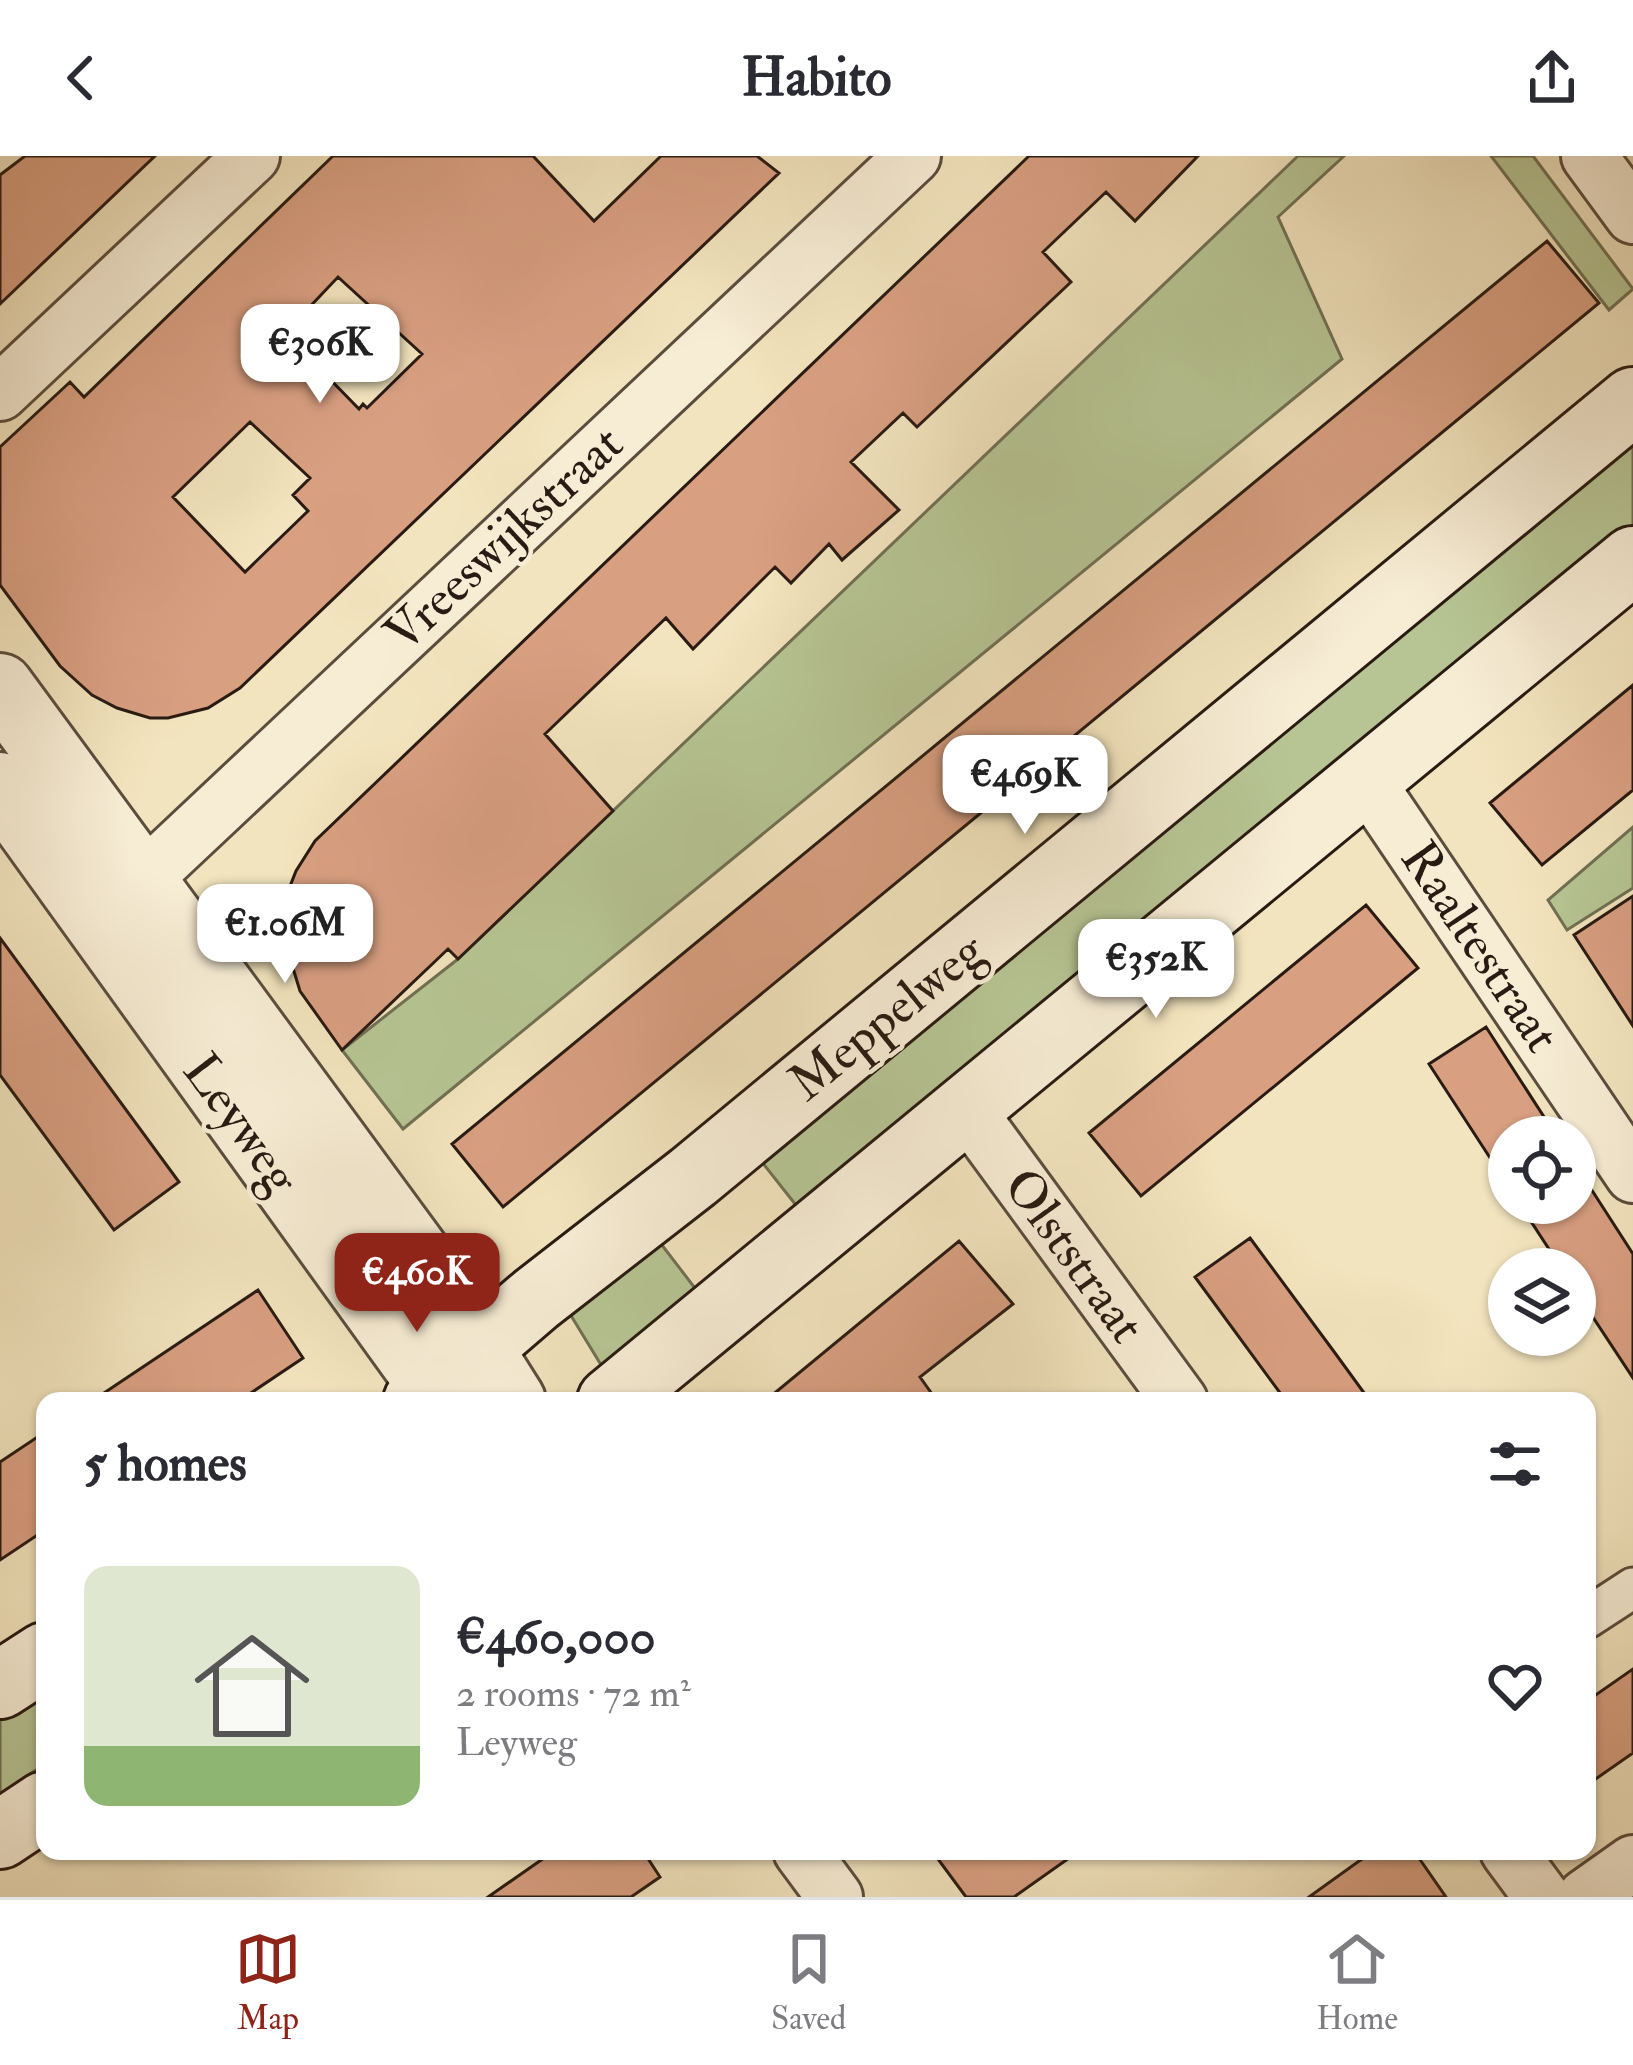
<!DOCTYPE html>
<html lang="en">
<head>
<meta charset="utf-8">
<style>
  body { margin:0; font-family:"IM FELL Double Pica",serif; background:#f7f7f7; color:#2b2b33; height:100vh; display:flex; flex-direction:column; font-size:45px; white-space:nowrap }
  * { box-sizing:border-box; margin:0 }
  p { font-size:39px; color:#7c7c81 }
  .icon { flex:none; width:66px; height:66px; fill:none; stroke:currentColor; stroke-width:2; stroke-linecap:round; stroke-linejoin:round }
  .map { position:relative; flex:1; overflow:hidden }
  .side { position:absolute; left:36px; top:1236px; width:1560px; height:468px; display:flex; flex-direction:column; background:#fff; border-radius:24px; box-shadow:0 3px 9px #0004 }
  .side>* { flex:none }
  .buttons { position:absolute; left:1488px; top:960px; display:grid; gap:24px }
  .buttons a { display:grid; place-items:center; width:108px; height:108px; border-radius:50%; background:#fff; box-shadow:0 3px 9px #0004; font-size:60px }
  .price { position:absolute; translate:-50% -102px; padding:0 27px; border-radius:24px; background:#fff; color:#222; font-size:39px; line-height:78px; filter:drop-shadow(0 3px 6px #0008) }
  .price::after { content:''; position:absolute; left:50%; top:72px; width:36px; height:27px; margin-left:-18px; background:inherit; clip-path:polygon(0 0,100% 0,50% 100%) }
  .price.current { background:#8f2418; color:#fff }
  ul { padding:0; list-style:none }
  li { display:flex; align-items:center; gap:36px; height:300px; padding:0 48px }
  li+li { border-top:3px solid #e1e1e2 }
  li span { display:grid; place-items:center; flex:none; width:336px; height:240px; border-radius:24px; color:#555 }
  li>.icon { margin-inline-start:auto }
  span .icon { width:144px; height:144px; fill:#fffc; stroke-width:1 }
  li b { font-size:51px }
  h2 { display:flex; justify-content:space-between; align-items:center; height:144px; padding:0 48px; font-size:51px }
  header { display:flex; justify-content:space-between; align-items:center; height:156px; padding:0 48px; background:#fff; font-size:54px; font-weight:800 }
  .dock { display:flex; justify-content:space-around; align-items:center; height:168px; border-top:3px solid #e1e1e2; background:#fff; font-size:33px; color:#7c7c81 }
  .dock a { display:grid; justify-items:center; gap:6px }
  .dock .current { color:#8f2418 }
  .map>svg:first-child { display:block }
  .green { fill:#b7c594; stroke:#707054; stroke-width:3 }
  .building { fill:#d89f81; stroke:#291b13; stroke-width:3; fill-rule:evenodd }
  .lines { fill:none; stroke-linecap:round; stroke-linejoin:round }
  .pedestrian-casing { stroke:#5b4d3e; stroke-width:45 }
  .minor-casing { stroke:#5b4d3e; stroke-width:60 }
  .tertiary-casing { stroke:#5b4d3e; stroke-width:72 }
  .secondary-casing { stroke:#291b13; stroke-width:72 }
  .pedestrian { stroke:#f7edd5; stroke-width:39 }
  .minor { stroke:#f7edd5; stroke-width:54 }
  .tertiary { stroke:#f7edd5; stroke-width:66 }
  .secondary { stroke:#f7edd5; stroke-width:66 }
  .labels { text-anchor:middle; dominant-baseline:central; stroke-width:9; stroke-linejoin:round; paint-order:stroke }
  .street-label { font-size:51px; fill:#291b13; stroke:#f7edd5 }
</style>
</head>
<body>
<header><svg class="icon" aria-label="back" viewBox="0 0 24 24"><path d="M15 5l-7 7 7 7"/></svg>Habito<svg class="icon" aria-label="share" viewBox="0 0 24 24"><path d="M12 15V3M7 8l5-5 5 5M5 13v7h14v-7"/></svg></header>
<div class="map">
<svg width="1633" height="1741" viewBox="0 0 1633 1741">
  <rect width="100%" height="100%" fill="#f2e4be"/>
  <filter id="stains"><feTurbulence type="fractalNoise" baseFrequency=".00167" numOctaves="4"/><feColorMatrix values="0 0 0 0 .2 0 0 0 0 .09 0 0 0 0 .02 0 0 0 .5 -.17"/></filter>
  <radialGradient id="worn" r=".72"><stop offset=".6" stop-color="#630" stop-opacity="0"/><stop offset="1" stop-color="#630" stop-opacity=".3"/></radialGradient>
  <!-- green -->
  <path class="green" d="M 1298,0 L 1344,0 L 1278,61 L 1342,203 L 403,973 L 342,894 L 458,803 Z
    M 1491,0 L 1533,0 L 1633,133 L 1609,154 Z
    M 1633,256 L 1633,379 L 803,1058 L 754,996 Z
    M 1633,671 L 1633,732 L 1567,774 L 1548,744 Z
    M 655,1080 L 701,1140 L 606,1217 L 567,1153 Z
    M 45,1516 L 45,1608 L 0,1638 L 0,1546 Z"/>
  <!-- building -->
  <path class="building" d="M 25,0 L 155,0 L 0,148 L 0,19 Z
    M 333,0 L 533,0 L 594,65 L 661,0 L 757,0 L 779,17 L 240,532 L 208,552 L 168,562 L 150,562 L 117,552 L 92,539 L 60,510 L 0,429 L 0,291 L 70,226 L 84,241 ZM 338,121 L 422,198 L 367,252 L 363,248 L 359,253 L 285,177 ZM 250,266 L 310,322 L 293,339 L 308,355 L 245,416 L 173,341 Z
    M 1029,0 L 1198,0 L 1135,65 L 1106,36 L 1043,96 L 1071,126 L 917,271 L 903,257 L 851,306 L 899,354 L 842,404 L 829,388 L 791,427 L 775,411 L 693,493 L 666,462 L 545,578 L 613,655 L 458,803 L 448,793 L 342,894 L 300,835 L 284,783 L 285,743 L 296,715 L 315,685 Z
    M 1547,85 L 1599,147 L 503,1051 L 452,988 Z
    M 1633,529 L 1633,634 L 1542,709 L 1490,647 Z
    M 1633,740 L 1633,870 L 1574,779 Z
    M 1366,749 L 1418,812 L 1141,1040 L 1089,977 Z
    M 0,782 L 179,1026 L 114,1074 L 0,919 Z
    M 1486,871 L 1557,981 L 1509,981 L 1509,1031 L 1429,908 Z
    M 1575,1008 L 1633,1098 L 1633,1222 L 1575,1134 L 1575,1113 L 1562,1113 L 1519,1047 L 1575,1047 Z
    M 1250,1082 L 1335,1197 L 1370,1245 L 1286,1245 L 1195,1121 Z
    M 959,1085 L 1013,1148 L 920,1221 L 937,1245 L 765,1245 Z
    M 258,1134 L 303,1202 L 239,1245 L 92,1245 Z
    M 45,1276 L 45,1374 L 0,1404 L 0,1306 Z
    M 1633,1513 L 1633,1597 L 1587,1629 L 1587,1545 Z
    M 554,1695 L 643,1695 L 660,1721 L 631,1741 L 488,1741 Z
    M 932,1695 L 1079,1695 L 1014,1741 L 966,1741 Z
    M 1373,1695 L 1414,1695 L 1446,1741 L 1309,1741 Z"/>
  <g class="lines">
    <!-- pedestrian casing -->
    <g class="pedestrian-casing">
      <path id="pedestrian" d="M 1587,1462 L 1633,1432"/>
    </g>
    <!-- minor casing -->
    <g class="minor-casing">
      <path id="minor" d="M 1589,0 L 1633,60
        M 0,237 L 252,0
        M 1366,624 L 1633,1019
        M 116,749 L 913,0
        M 968,955 L 1180,1245
        M 801,1695 L 835,1741
        M 1508,1695 L 1542,1741
        M 1585,1741 L 1633,1707"/>
    </g>
    <!-- tertiary casing -->
    <g class="tertiary-casing">
      <path id="tertiary" d="M 0,531 L 437,1126 L 512,1245
        M 0,630 L 443,1245"/>
    </g>
    <!-- secondary casing -->
    <g class="secondary-casing">
      <path id="secondary" d="M 417,1245 L 536,1143 L 693,1021 L 1633,245
        M 611,1245 L 1633,404
        M 0,1529 L 45,1500
        M 0,1679 L 45,1649"/>
    </g>
    <!-- pedestrian -->
    <use href="#pedestrian" class="pedestrian"/>
    <!-- minor -->
    <use href="#minor" class="minor"/>
    <!-- tertiary -->
    <use href="#tertiary" class="tertiary"/>
    <!-- secondary -->
    <use href="#secondary" class="secondary"/>
  </g>
  <g class="labels">
    <!-- street labels -->
    <g class="street-label">
      <text transform="translate(504 383) rotate(-43)">Vreeswijkstraat</text>
      <text transform="translate(1480 791) rotate(56)">Raaltestraat</text>
      <text transform="translate(887 861) rotate(-39)">Meppelweg</text>
      <text transform="translate(241 968) rotate(54)">Leyweg</text>
      <text transform="translate(1074 1100) rotate(54)">Olststraat</text>
    </g>
  </g>
  <rect width="100%" height="100%" filter="url(#stains)"/>
  <rect width="100%" height="100%" fill="url(#worn)"/>
</svg>
<div class="buttons">
<a><svg class="icon" aria-label="locate" viewBox="0 0 24 24"><circle cx="12" cy="12" r="6"/><path d="M12 2v4M12 18v4M2 12h4M18 12h4"/></svg></a>
<a><svg class="icon" aria-label="layers" viewBox="0 0 24 24"><path d="M12 4l9 5-9 5-9-5zM3 14l9 5 9-5"/></svg></a>
</div>
<b class="price" style="left:320px;top:250px">€306K</b>
<b class="price" style="left:1025px;top:681px">€469K</b>
<b class="price" style="left:285px;top:830px">€1.06M</b>
<b class="price" style="left:1156px;top:865px">€352K</b>
<b class="price current" style="left:417px;top:1179px">€460K</b>
<section class="side">
<h2>5 homes<svg class="icon" aria-label="filters" viewBox="0 0 24 24"><path d="M4 7h16M4 17h16"/><circle cx="9" cy="7" r="2"/><circle cx="15" cy="17" r="2"/></svg></h2>
<ul>
<li><span style="background:linear-gradient(#dfe7d0 75%,#8fb573 0)"><svg class="icon" aria-label="home" viewBox="0 0 24 24"><path d="M3 11l9-7 9 7M6 9v11h12V9"/></svg></span><div><b>€460,000</b><p>2 rooms · 72 m²</p><p>Leyweg</p></div><svg class="icon" aria-label="heart" viewBox="0 0 24 24"><path d="M12 20l-8-8c-3-5 5-10 8-4 3-6 11-1 8 4z"/></svg></li>
</ul>
</section>
</div>
<nav class="dock">
<a class="current"><svg class="icon" aria-label="map" viewBox="0 0 24 24"><path d="M3 6l6-2 6 2 6-2v14l-6 2-6-2-6 2zM9 4v14M15 6v14"/></svg>Map</a>
<a><svg class="icon" aria-label="saved" viewBox="0 0 24 24"><path d="M7 4h10v16l-5-4-5 4z"/></svg>Saved</a>
<a><svg class="icon" aria-label="home" viewBox="0 0 24 24"><path d="M3 11l9-7 9 7M6 9v11h12V9"/></svg>Home</a>
</nav>
</body>
</html>
